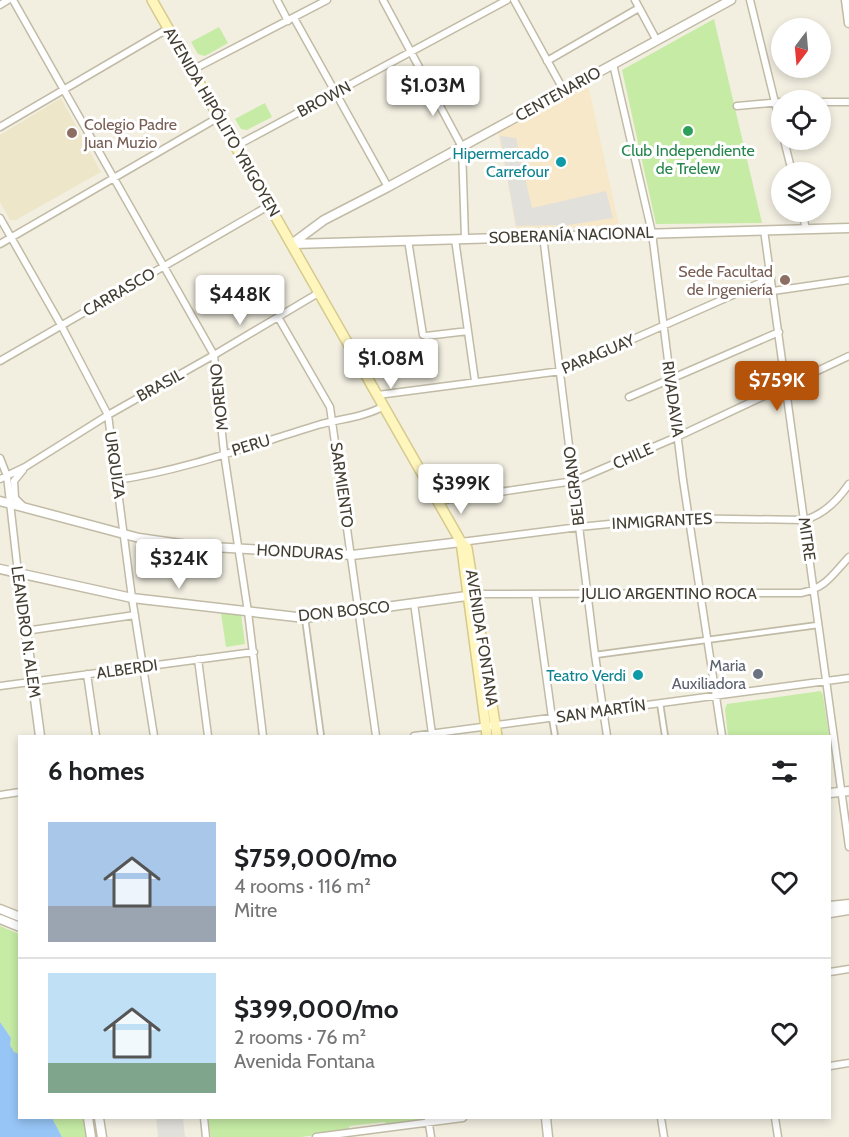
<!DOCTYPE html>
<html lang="en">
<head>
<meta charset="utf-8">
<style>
  body { margin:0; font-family:Cabin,sans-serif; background:#f6f6f6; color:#202124; height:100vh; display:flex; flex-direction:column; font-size:22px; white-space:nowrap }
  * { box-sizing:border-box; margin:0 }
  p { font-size:20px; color:#757577 }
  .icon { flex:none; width:33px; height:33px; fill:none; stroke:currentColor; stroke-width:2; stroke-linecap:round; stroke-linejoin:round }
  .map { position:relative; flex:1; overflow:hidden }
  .details { position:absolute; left:18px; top:735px; width:813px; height:384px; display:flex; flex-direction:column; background:#fff; border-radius:0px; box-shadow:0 3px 9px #0003 }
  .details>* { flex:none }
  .needle { width:39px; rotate:196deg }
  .controls { position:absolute; left:771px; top:18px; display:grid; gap:12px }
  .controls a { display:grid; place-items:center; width:60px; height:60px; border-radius:50%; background:#fff; box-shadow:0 3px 9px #0003; font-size:30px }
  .price { position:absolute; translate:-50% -51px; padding:0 14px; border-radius:6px; background:#fff; color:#222; font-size:20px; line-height:39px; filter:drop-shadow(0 2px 3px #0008) }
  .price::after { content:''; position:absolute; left:50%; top:36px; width:18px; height:14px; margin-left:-9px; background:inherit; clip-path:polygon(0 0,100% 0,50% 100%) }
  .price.current { background:#b45309; color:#fff }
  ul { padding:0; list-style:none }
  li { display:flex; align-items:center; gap:18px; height:150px; padding:0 30px }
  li+li { border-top:2px solid #e0e0e0 }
  li span { display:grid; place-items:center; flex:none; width:168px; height:120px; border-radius:0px; color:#555 }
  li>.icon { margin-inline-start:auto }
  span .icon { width:72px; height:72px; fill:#fffc; stroke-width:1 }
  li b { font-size:26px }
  h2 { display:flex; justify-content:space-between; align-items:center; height:72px; padding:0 30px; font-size:26px }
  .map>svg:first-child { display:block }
  .commercial { fill:#f7e8c9 }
  .education { fill:#ede6c9 }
  .green { fill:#c5eba5 }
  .parking { fill:#e2e0da }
  .water { fill:#96c5f6 }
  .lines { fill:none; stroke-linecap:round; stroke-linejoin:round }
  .pedestrian-casing { stroke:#c1bba6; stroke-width:8 }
  .minor-casing { stroke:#c1bba6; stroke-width:9 }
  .tertiary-casing { stroke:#c1bba6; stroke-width:11 }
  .secondary-casing { stroke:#d6ca8c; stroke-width:12 }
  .pedestrian { stroke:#fff; stroke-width:4.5 }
  .minor { stroke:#fff; stroke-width:6 }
  .tertiary { stroke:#fff; stroke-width:8 }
  .secondary { stroke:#fff6be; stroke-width:9 }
  .leisure-dot { fill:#2e9e5b; stroke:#fff; stroke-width:2 }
  .education-dot { fill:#8d6e63; stroke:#fff; stroke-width:2 }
  .culture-dot { fill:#0f9aa8; stroke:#fff; stroke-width:2 }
  .worship-dot { fill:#6b7280; stroke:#fff; stroke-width:2 }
  .labels { text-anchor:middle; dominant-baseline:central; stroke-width:6; stroke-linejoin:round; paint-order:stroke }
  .street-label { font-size:16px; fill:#443e32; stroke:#fff }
  .education-label { font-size:16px; fill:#785e54; stroke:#fff; text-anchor:start }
  .leisure-label { font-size:16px; fill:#27864d; stroke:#fff }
  .culture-label { font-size:16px; fill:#0d838f; stroke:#fff; text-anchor:end }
  .worship-label { font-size:16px; fill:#5b616d; stroke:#fff; text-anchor:end }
</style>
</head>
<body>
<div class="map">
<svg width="849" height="1137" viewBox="0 0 849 1137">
  <rect width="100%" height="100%" fill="#f2efe1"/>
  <!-- commercial -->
  <path class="commercial" d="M 588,84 L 619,225 L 564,228 L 516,228 L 498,133 Z"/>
  <!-- education -->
  <path class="education" d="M 61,98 L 101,172 L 16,220 L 10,220 L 0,202 L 0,135 Z"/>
  <!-- green -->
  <path class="green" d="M 714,19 L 762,223 L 656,224 L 622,70 Z
    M 219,27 L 228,43 L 205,56 L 198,54 L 191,42 Z
    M 265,103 L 272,117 L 247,130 L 241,129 L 235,119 Z
    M 221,613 L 241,613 L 245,644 L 226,647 Z
    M 821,691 L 823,695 L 829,736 L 728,736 L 725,709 L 727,704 Z
    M 0,926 L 19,934 L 19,1054 L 14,1053 L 10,1045 L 11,1038 L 0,1022 Z
    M 52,1118 L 83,1118 L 86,1137 L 62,1137 Z
    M 208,1118 L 420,1118 L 418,1121 L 390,1126 L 384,1122 L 350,1126 L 347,1131 L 301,1137 L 211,1137 Z"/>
  <!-- parking -->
  <path class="parking" d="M 500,136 L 516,138 L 532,208 L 606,191 L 613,218 L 568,225 L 516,226 Z
    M 156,1118 L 183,1118 L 185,1137 L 158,1137 Z"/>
  <!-- water -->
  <path class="water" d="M 0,1022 L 11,1038 L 10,1045 L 14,1052 L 19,1054 L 20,1118 L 52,1118 L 62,1137 L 0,1137 Z"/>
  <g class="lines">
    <!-- pedestrian casing -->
    <g class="pedestrian-casing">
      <path id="pedestrian" d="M 305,618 L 321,736
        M 595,655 L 818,625
        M 660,703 L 665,736
        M 552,718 L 555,736"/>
    </g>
    <!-- minor casing -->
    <g class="minor-casing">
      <path id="minor" d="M 13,0 L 214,355 L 224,453 L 248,612 L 263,736
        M 277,0 L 288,21
        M 383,0 L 462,147 L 465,239
        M 514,0 L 564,91
        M 635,0 L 657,41
        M 750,0 L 782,131
        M 0,5 L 8,0
        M 294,18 L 388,187
        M 547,61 L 639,8
        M 613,64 L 652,233 L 683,480 L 722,736
        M 192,70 L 327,0
        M 820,102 L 849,102
        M 737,106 L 782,102
        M 0,127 L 169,28
        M 784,140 L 792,172
        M 236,146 L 507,0
        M 802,212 L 806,229
        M 0,218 L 61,325 L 108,415 L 132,598 L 154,736
        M 764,230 L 849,847
        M 543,236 L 595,655 L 607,736
        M 455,239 L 475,381
        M 408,240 L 423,335 L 426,336 L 468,331
        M 0,244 L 219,117
        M 773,291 L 849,280
        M 278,317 L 330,407 L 376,736
        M 0,361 L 270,205
        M 378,395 L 561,371 L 771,278
        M 629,397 L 779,332
        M 0,458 L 7,476 L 18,573
        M 0,479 L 25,467 L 108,415 L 214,355 L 320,292
        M 117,480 C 185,470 252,445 318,425 C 339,419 365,417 384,406
        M 438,501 L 574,481 L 679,436 L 849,356
        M 23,506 L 15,498 L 14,481 L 23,470
        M 461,542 L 579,527 L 670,518 L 804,520 C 824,515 838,500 849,484
        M 476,594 L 801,593 C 826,588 832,575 849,557
        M 535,594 L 552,718
        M 414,603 L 432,734
        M 25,631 L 135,615
        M 198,659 L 208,736
        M 87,674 L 96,736
        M 0,686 L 254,652
        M 414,736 L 849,678
        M 0,795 L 20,792
        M 830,972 L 849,969
        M 830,1066 L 849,1063
        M 204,1118 L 206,1137
        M 428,1118 L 431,1137
        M 661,1118 L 664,1137
        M 775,1118 L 778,1137
        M 316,1137 L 463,1118"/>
    </g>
    <!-- tertiary casing -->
    <g class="tertiary-casing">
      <path id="tertiary" d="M 846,0 L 849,23
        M 293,243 L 324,220 L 388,187 L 731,0
        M 293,244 L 849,228
        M 0,501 L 139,538 L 195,546 L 352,555 L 461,542
        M 0,569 L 132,598 L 305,618 L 474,595
        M 18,573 L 40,736
        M 830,793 L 849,791
        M 830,906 L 849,904
        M 0,909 L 20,917
        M 830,913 L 849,910
        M 0,919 L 20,927
        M 88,1118 L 91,1137
        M 99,1118 L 102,1137
        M 546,1118 L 548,1137"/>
    </g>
    <!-- secondary casing -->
    <g class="secondary-casing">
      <path id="secondary" d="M 152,0 L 461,542 L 467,548 L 497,736
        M 461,542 L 487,736"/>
    </g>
    <!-- pedestrian -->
    <use href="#pedestrian" class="pedestrian"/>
    <!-- minor -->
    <use href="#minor" class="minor"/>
    <!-- tertiary -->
    <use href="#tertiary" class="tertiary"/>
    <!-- secondary -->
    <use href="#secondary" class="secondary"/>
  </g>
  <!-- markers -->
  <circle class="leisure-dot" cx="688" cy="131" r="6"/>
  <g class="education-dot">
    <circle cx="72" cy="133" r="6"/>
    <circle cx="785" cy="280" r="6"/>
  </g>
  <g class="culture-dot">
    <circle cx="561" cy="162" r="6"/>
    <circle cx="638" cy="675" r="6"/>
  </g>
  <circle class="worship-dot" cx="758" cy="674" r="6"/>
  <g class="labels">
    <!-- street labels -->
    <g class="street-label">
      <text transform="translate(558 94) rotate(-29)">CENTENARIO</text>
      <text transform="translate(324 99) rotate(-28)">BROWN</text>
      <text transform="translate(222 122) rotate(60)">AVENIDA HIPÓLITO YRIGOYEN</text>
      <text transform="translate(571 235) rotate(-2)">SOBERANÍA NACIONAL</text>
      <text transform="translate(119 292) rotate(-30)">CARRASCO</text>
      <text transform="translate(598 354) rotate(-23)">PARAGUAY</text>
      <text transform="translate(160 385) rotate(-29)">BRASIL</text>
      <text transform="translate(219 397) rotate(-96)">MORENO</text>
      <text transform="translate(673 399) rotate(82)">RIVADAVIA</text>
      <text transform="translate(251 445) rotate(-17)">PERU</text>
      <text transform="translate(633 456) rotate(-24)">CHILE</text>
      <text transform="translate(115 465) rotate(82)">URQUIZA</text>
      <text transform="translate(342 485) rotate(82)">SARMIENTO</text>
      <text transform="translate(574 486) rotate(-97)">BELGRANO</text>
      <text transform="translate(662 521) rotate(-3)">INMIGRANTES</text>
      <text transform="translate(807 539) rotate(82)">MITRE</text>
      <text transform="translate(300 552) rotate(3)">HONDURAS</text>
      <text x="669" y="593">JULIO ARGENTINO ROCA</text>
      <text transform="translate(344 611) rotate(-6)">DON BOSCO</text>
      <text transform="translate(26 632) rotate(82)">LEANDRO N. ALEM</text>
      <text transform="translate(482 638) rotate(81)">AVENIDA FONTANA</text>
      <text transform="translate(127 669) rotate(-8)">ALBERDI</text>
      <text transform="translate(601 711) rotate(-8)">SAN MARTÍN</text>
    </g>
    <!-- education labels -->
    <g class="education-label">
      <text x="84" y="124">Colegio Padre<tspan x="84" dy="18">Juan Muzio</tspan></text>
      <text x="773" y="271" text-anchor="end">Sede Facultad<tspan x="773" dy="18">de Ingeniería</tspan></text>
    </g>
    <!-- leisure labels -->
    <g class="leisure-label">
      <text x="688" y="150">Club Independiente<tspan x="688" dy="18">de Trelew</tspan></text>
    </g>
    <!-- culture labels -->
    <g class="culture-label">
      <text x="549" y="153">Hipermercado<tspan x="549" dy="18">Carrefour</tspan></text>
      <text x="626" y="675">Teatro Verdi</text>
    </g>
    <!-- worship labels -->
    <g class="worship-label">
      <text x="746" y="665">Maria<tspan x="746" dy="18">Auxiliadora</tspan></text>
    </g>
  </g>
</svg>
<div class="controls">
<a><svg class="needle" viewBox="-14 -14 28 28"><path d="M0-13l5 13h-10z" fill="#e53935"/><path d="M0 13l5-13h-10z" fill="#757577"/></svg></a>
<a><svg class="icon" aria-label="locate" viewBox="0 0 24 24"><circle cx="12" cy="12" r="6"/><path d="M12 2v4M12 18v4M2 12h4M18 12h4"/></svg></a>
<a><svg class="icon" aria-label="layers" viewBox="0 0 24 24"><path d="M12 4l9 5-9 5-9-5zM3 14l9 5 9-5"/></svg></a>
</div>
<b class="price" style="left:433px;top:117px">$1.03M</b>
<b class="price" style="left:240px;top:326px">$448K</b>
<b class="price" style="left:391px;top:390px">$1.08M</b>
<b class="price current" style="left:777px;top:412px">$759K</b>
<b class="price" style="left:461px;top:515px">$399K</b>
<b class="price" style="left:179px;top:590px">$324K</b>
<section class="details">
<h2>6 homes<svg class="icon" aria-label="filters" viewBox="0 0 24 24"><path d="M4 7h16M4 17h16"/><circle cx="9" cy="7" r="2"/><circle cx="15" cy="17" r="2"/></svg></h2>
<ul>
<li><span style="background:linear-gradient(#a9c7e8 70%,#9aa5b1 0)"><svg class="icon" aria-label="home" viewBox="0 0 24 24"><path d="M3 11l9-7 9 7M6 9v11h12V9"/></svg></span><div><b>$759,000/mo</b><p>4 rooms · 116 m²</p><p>Mitre</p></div><svg class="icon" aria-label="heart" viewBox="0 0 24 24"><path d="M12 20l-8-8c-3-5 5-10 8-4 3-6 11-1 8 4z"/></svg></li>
<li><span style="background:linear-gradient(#bfe0f5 75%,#7fa58c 0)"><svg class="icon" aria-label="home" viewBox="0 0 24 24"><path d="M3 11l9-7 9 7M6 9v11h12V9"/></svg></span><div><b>$399,000/mo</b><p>2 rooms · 76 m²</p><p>Avenida Fontana</p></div><svg class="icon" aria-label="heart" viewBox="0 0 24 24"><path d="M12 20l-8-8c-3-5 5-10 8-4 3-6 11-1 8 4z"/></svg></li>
</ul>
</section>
</div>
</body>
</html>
